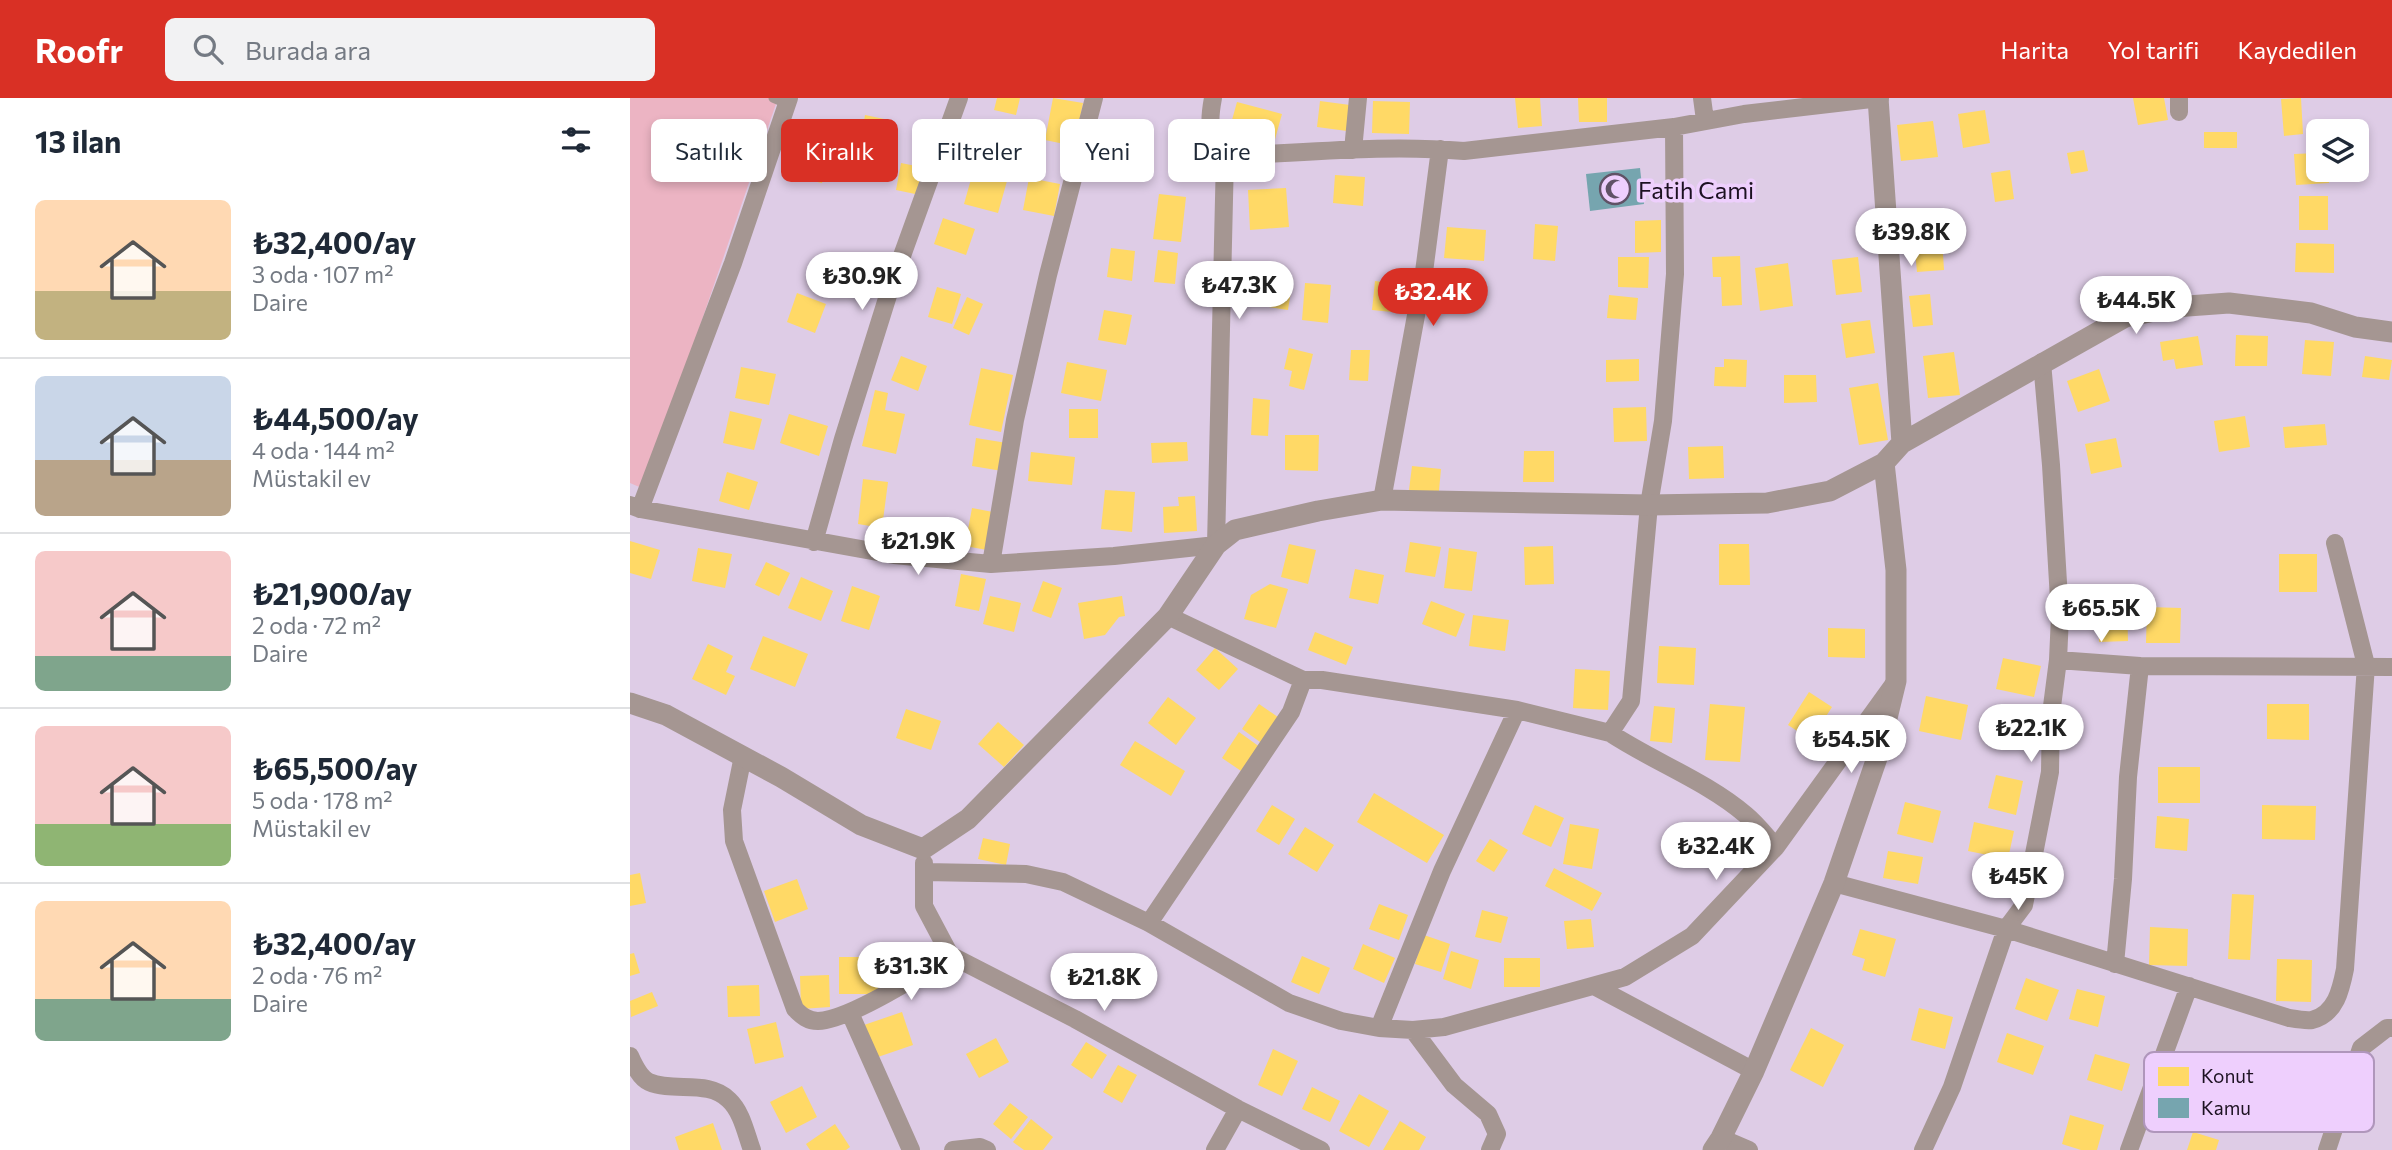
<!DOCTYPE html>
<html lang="tr">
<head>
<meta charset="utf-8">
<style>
  body { margin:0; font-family:Commissioner,sans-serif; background:#f2f2f3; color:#1f2937; height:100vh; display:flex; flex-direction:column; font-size:26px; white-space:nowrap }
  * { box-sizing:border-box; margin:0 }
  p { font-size:23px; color:#747a83 }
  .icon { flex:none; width:38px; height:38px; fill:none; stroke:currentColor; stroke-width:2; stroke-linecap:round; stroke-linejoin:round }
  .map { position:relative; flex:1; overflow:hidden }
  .panel { display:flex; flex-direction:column; background:#fff; width:630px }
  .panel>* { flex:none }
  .hud { position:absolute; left:21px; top:21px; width:665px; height:63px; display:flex; gap:14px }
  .tools { position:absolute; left:1676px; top:21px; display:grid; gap:14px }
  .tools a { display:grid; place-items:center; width:63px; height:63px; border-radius:10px; background:#fff; box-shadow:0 4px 10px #0003; font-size:35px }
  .price { position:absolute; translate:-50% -60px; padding:0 16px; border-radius:24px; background:#fff; color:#222; font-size:23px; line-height:46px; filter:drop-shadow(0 2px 4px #0008) }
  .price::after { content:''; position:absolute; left:50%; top:42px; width:21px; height:16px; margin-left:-10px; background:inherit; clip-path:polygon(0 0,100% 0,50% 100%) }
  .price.active { background:#d93025; color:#fff }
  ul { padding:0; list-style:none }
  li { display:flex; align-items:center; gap:21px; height:175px; padding:0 35px }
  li+li { border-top:2px solid #e0e1e3 }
  li span { display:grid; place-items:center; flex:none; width:196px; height:140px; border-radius:10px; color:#555 }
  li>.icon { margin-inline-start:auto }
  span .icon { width:84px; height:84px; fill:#fffc; stroke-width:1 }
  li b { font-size:30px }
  h2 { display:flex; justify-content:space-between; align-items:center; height:84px; padding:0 35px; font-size:30px }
  .tag { padding:0 24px; border-radius:10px; background:#fff; box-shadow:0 4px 10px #0003; font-size:24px; line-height:63px }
  .tag.active { background:#d93025; color:#fff }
  header { display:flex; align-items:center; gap:42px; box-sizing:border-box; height:98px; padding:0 35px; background:#d93025; color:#fff }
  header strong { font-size:33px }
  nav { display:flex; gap:38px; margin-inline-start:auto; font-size:24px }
  .search { width:490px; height:63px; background:#f2f2f3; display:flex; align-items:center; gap:18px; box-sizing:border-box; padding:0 24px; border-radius:10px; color:#747a83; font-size:26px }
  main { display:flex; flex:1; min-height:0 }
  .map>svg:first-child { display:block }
  .green { fill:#ecb4c3 }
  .homes { fill:#ffd966 }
  .public { fill:#76a5af }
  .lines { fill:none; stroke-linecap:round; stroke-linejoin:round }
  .service { stroke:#a59692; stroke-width:9 }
  .minor { stroke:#a59692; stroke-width:18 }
  .tertiary { stroke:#a59692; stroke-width:21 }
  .labels { text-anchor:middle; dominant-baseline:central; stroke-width:7; stroke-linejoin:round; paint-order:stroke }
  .poi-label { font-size:24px; fill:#1c1121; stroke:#eecffd; text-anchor:start }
  .key { fill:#eecffd; stroke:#af96bb; stroke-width:2 }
  .key-label { font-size:19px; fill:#1c1121 }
</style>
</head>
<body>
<header>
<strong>Roofr</strong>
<div class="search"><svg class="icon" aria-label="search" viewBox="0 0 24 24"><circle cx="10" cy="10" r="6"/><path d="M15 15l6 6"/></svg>Burada ara</div>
<nav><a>Harita</a><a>Yol tarifi</a><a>Kaydedilen</a></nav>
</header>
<main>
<section class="panel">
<h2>13 ilan<svg class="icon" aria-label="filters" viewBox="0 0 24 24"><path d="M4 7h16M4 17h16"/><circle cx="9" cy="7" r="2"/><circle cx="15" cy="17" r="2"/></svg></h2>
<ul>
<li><span style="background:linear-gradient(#ffd9b3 65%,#c2b280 0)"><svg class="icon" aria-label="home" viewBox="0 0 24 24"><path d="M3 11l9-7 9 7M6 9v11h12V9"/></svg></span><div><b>₺32,400/ay</b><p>3 oda · 107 m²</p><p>Daire</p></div></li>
<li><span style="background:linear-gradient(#c9d6e8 60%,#b9a48a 0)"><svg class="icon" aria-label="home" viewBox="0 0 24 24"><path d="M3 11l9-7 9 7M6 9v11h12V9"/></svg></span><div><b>₺44,500/ay</b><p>4 oda · 144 m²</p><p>Müstakil ev</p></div></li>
<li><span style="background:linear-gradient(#f6c9c9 75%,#7fa58c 0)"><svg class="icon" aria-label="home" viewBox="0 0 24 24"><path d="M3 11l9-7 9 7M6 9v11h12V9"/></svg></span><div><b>₺21,900/ay</b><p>2 oda · 72 m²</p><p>Daire</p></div></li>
<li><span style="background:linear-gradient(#f6c9c9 70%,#8fb573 0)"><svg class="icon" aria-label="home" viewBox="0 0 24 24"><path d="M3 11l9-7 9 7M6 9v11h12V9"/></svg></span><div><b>₺65,500/ay</b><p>5 oda · 178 m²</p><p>Müstakil ev</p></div></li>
<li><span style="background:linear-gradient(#ffd9b3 70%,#7fa58c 0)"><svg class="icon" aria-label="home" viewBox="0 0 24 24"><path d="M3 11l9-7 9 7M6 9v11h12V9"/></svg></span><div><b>₺32,400/ay</b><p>2 oda · 76 m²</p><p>Daire</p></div></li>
</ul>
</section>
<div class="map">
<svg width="1762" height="1052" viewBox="0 0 1762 1052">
  <rect width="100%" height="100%" fill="#decce6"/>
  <!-- green -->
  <path class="green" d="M 0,0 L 148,0 L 14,391 L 0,385 Z"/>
  <!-- homes -->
  <path class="homes" d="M 367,0 L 390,0 L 386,17 L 364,12 Z
    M 423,0 L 453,5 L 444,48 L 415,42 Z
    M 885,0 L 910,0 L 912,28 L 888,30 Z
    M 948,0 L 977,0 L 977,24 L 949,24 Z
    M 1503,0 L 1534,0 L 1538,22 L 1508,27 Z
    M 1671,0 L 1673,36 L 1654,38 L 1651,1 Z
    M 690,3 L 720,7 L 717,33 L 687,29 Z
    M 743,3 L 780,4 L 779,36 L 742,35 Z
    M 607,4 L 652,16 L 642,52 L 597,40 Z
    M 1355,12 L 1360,45 L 1333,50 L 1328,16 Z
    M 235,17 L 259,22 L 253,52 L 230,48 Z
    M 1303,23 L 1308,59 L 1271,63 L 1267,27 Z
    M 1574,34 L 1607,34 L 1607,50 L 1574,50 Z
    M 166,44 L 200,52 L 192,85 L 159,78 Z
    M 1454,52 L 1458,73 L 1441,76 L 1437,55 Z
    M 1689,55 L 1689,72 L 1699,72 L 1699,85 L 1666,87 L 1664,56 Z
    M 271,65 L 296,70 L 290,97 L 266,92 Z
    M 1380,72 L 1384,101 L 1365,104 L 1361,75 Z
    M 343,74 L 377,83 L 368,115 L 334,106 Z
    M 705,77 L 735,79 L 733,108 L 703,105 Z
    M 399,80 L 430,86 L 424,118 L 393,112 Z
    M 656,90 L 659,129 L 620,132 L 618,92 Z
    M 529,96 L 556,99 L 551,144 L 523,141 Z
    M 1669,98 L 1698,98 L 1698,132 L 1669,132 Z
    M 313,120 L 345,131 L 336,157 L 304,146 Z
    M 1031,122 L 1031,154 L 1005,155 L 1005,123 Z
    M 905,126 L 928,128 L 925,163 L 903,161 Z
    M 817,129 L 856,132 L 854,163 L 814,160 Z
    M 1312,140 L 1314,172 L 1287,174 L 1284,142 Z
    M 1666,145 L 1704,146 L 1704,175 L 1665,174 Z
    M 481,150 L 505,153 L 502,183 L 477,179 Z
    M 528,152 L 548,155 L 545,186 L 524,184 Z
    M 1110,158 L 1112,207 L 1092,208 L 1091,179 L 1083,179 L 1082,159 Z
    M 988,159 L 1019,159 L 1018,190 L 988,189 Z
    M 1228,159 L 1232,194 L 1206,197 L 1202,162 Z
    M 1158,165 L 1163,208 L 1130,213 L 1125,170 Z
    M 631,174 L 663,180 L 658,212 L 625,207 Z
    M 745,183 L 776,187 L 772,215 L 742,212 Z
    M 675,185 L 701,187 L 698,225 L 672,222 Z
    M 307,189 L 331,196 L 322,226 L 298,219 Z
    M 167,195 L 196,206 L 185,235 L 157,224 Z
    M 1300,196 L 1303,227 L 1283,229 L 1279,198 Z
    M 979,197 L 1008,200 L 1006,222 L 977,220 Z
    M 337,199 L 353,206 L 339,237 L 323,230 Z
    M 474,212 L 502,217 L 496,247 L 468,242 Z
    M 1240,222 L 1245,255 L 1216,260 L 1211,226 Z
    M 1606,237 L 1638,238 L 1637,268 L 1605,268 Z
    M 1568,238 L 1573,267 L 1546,271 L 1544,261 L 1533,263 L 1530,244 Z
    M 1675,242 L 1704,244 L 1701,278 L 1672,276 Z
    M 659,250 L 683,256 L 674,292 L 659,288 L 662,273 L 654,271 Z
    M 721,252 L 740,252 L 738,283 L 719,282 Z
    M 1324,254 L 1330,297 L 1298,300 L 1293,258 Z
    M 271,258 L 297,268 L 288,293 L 261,282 Z
    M 1735,258 L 1762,262 L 1759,282 L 1732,279 Z
    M 1009,261 L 1009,283 L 976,284 L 976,262 Z
    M 1094,261 L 1117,262 L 1116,289 L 1084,288 L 1085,269 L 1094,269 Z
    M 437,264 L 477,272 L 471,303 L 431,295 Z
    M 111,269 L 146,276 L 139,307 L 105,300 Z
    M 351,270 L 383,277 L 371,334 L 339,327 Z
    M 1469,271 L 1480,303 L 1448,314 L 1437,283 Z
    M 1154,277 L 1186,277 L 1187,304 L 1154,305 Z
    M 1248,285 L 1258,342 L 1229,347 L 1219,290 Z
    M 245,292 L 258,295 L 255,312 L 275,316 L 266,356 L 232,348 Z
    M 623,300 L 640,302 L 638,338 L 621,337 Z
    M 1016,309 L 1017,343 L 984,344 L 983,310 Z
    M 439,311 L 468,311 L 468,340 L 439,340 Z
    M 100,313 L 132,321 L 124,352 L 93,345 Z
    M 159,316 L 198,328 L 189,358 L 150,345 Z
    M 1615,318 L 1620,349 L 1589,354 L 1584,323 Z
    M 1695,326 L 1697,347 L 1655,350 L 1653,329 Z
    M 655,337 L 689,337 L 688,373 L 655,372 Z
    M 346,340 L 377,345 L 372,373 L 342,368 Z
    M 1486,340 L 1492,369 L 1461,376 L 1455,346 Z
    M 557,344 L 558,363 L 522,365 L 521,345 Z
    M 1093,348 L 1094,380 L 1059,381 L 1058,349 Z
    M 894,353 L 924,353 L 924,384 L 893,384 Z
    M 401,354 L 445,359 L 442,387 L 398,383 Z
    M 782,368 L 811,371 L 808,403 L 778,400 Z
    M 97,374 L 128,384 L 119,412 L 89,403 Z
    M 233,381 L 258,384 L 252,430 L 228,426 Z
    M 475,392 L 505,394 L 502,434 L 471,431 Z
    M 565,398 L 567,433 L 534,435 L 533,409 L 549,408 L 548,399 Z
    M 342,410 L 363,414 L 357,452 L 335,448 Z
    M 0,443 L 30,452 L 21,481 L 0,475 Z
    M 780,444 L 811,449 L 805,479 L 775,474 Z
    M 659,446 L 686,452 L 678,486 L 651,479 Z
    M 1089,446 L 1119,446 L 1120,487 L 1089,487 Z
    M 923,448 L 924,486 L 895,487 L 894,449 Z
    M 68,450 L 102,456 L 95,490 L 62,483 Z
    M 819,450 L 847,454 L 842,493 L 814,490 Z
    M 1649,456 L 1687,456 L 1687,494 L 1649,494 Z
    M 136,464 L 160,475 L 149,498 L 125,487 Z
    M 725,471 L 754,477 L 748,506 L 719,500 Z
    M 331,476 L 356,481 L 349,513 L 325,508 Z
    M 171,479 L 203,493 L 191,523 L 158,510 Z
    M 413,483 L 432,490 L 421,520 L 402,513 Z
    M 640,486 L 658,491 L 646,530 L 614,521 L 621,497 Z
    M 222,488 L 250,498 L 239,532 L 211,523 Z
    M 360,498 L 391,505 L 384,534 L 353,526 Z
    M 492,498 L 495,518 L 489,519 L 475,537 L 454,541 L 448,505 Z
    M 801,503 L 835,516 L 826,539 L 792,526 Z
    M 1497,506 L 1498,543 L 1469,544 L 1468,507 Z
    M 1517,509 L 1551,510 L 1550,545 L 1516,545 Z
    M 843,517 L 879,522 L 875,553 L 839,548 Z
    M 1198,530 L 1235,531 L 1235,560 L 1198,559 Z
    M 685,534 L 723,549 L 716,567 L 678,552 Z
    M 133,538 L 178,556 L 165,589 L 120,571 Z
    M 78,546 L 103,558 L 96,574 L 105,578 L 96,597 L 62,581 Z
    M 1029,548 L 1066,550 L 1064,587 L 1027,585 Z
    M 585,550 L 608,571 L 589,592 L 566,572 Z
    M 1373,560 L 1411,568 L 1404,599 L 1366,591 Z
    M 945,571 L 980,573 L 978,612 L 943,610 Z
    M 1179,594 L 1202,609 L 1181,642 L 1158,627 Z
    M 1296,598 L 1338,607 L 1331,642 L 1289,633 Z
    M 538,599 L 566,620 L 546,647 L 518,625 Z
    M 629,606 L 655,624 L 637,649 L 612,631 Z
    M 1080,606 L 1115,609 L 1110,664 L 1075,662 Z
    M 1637,606 L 1679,606 L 1679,642 L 1637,641 Z
    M 1024,608 L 1045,610 L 1042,645 L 1020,643 Z
    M 276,611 L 311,623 L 301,652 L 266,640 Z
    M 368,624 L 394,647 L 374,669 L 348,646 Z
    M 609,634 L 634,652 L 617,677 L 592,660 Z
    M 505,643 L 555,673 L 541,698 L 490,667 Z
    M 1528,669 L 1570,669 L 1570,705 L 1528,705 Z
    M 1366,677 L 1393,683 L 1386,717 L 1358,710 Z
    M 744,695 L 814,737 L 797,765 L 727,724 Z
    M 1275,704 L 1311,713 L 1303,745 L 1267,736 Z
    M 642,707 L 665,721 L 649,747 L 626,733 Z
    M 905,707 L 934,720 L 921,749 L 892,736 Z
    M 1632,707 L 1686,708 L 1685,742 L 1632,741 Z
    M 1527,718 L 1559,721 L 1557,753 L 1525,750 Z
    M 1344,724 L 1384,733 L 1378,761 L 1338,753 Z
    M 940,726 L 969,731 L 962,771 L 933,766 Z
    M 675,729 L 704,747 L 687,774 L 658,756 Z
    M 353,740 L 380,746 L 376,767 L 348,761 Z
    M 860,741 L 878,752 L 864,774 L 846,763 Z
    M 1258,753 L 1293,759 L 1288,786 L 1253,780 Z
    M 924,770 L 972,795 L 962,813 L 915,788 Z
    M 10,775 L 16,805 L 0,808 L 0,777 Z
    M 167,781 L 178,811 L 145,824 L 134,793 Z
    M 1602,796 L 1624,797 L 1620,862 L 1598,861 Z
    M 749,806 L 778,817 L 769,842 L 739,831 Z
    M 852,812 L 878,819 L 871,845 L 845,839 Z
    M 961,821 L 964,849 L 937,851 L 934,823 Z
    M 1520,829 L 1558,831 L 1557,868 L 1519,867 Z
    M 1230,831 L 1266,841 L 1255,879 L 1232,872 L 1235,861 L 1222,857 Z
    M 794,837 L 820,846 L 811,874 L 785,866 Z
    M 733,846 L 765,860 L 754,885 L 723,871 Z
    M 821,853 L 849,862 L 841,891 L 813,881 Z
    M 4,855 L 10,875 L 0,878 L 0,856 Z
    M 672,858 L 700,870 L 689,896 L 661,884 Z
    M 209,859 L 248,859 L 248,896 L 209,896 Z
    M 874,860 L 910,860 L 910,889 L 874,889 Z
    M 1647,861 L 1682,862 L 1681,904 L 1646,903 Z
    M 199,877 L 200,909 L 171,911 L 170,878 Z
    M 1396,880 L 1429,892 L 1417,923 L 1385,911 Z
    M 129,887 L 130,918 L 98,919 L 97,888 Z
    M 1447,891 L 1475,898 L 1468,929 L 1439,921 Z
    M 22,894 L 28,908 L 1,919 L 0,903 Z
    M 1289,910 L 1323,919 L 1315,951 L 1281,942 Z
    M 272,914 L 283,947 L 245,960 L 234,927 Z
    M 146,924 L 154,959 L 125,966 L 117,931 Z
    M 1181,930 L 1214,947 L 1193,989 L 1160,972 Z
    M 1377,935 L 1414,948 L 1403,977 L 1367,964 Z
    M 366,940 L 379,964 L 349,980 L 336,956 Z
    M 456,944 L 477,957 L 462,981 L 441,967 Z
    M 643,951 L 668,963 L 652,998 L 628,987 Z
    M 1465,956 L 1500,966 L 1492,993 L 1457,982 Z
    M 488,967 L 507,977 L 492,1005 L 473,994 Z
    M 172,988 L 187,1019 L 156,1035 L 140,1004 Z
    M 682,989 L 710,1003 L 700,1024 L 672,1011 Z
    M 729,996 L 759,1013 L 739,1049 L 709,1033 Z
    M 380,1005 L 398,1019 L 381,1041 L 363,1026 Z
    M 1440,1017 L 1474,1027 L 1467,1052 L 1451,1052 L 1432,1046 Z
    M 401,1021 L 423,1039 L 413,1052 L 394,1052 L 383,1044 Z
    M 770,1023 L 796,1039 L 789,1052 L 753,1052 Z
    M 83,1025 L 92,1052 L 49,1052 L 45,1039 Z
    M 205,1026 L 220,1049 L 216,1052 L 180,1052 L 176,1046 Z
    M 1563,1034 L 1589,1042 L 1586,1052 L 1557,1052 Z"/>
  <!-- public -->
  <path class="public" d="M 1010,70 L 1014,106 L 960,113 L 956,76 Z"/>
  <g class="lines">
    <!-- service -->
    <path class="service" d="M 143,0 L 157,6"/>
    <!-- minor -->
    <path class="minor" d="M 1072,0 L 1075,22
      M 1549,0 L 1549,14
      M 723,52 L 728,0
      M 595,58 C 674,55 755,46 834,53 L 1044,29 L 1114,16 L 1250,0
      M 752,402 L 794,174 L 810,51
      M 0,407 L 10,411 L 264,457 L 361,466 L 484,458 L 586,447 L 595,58 C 579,37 578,26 583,0
      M 10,411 L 103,165 L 159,0
      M 184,444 L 213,341 L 260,191 L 329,0
      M 361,466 L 385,322 L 418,177 L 464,0
      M 538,518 L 673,582 L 692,582 L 887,612 L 980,635
      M 1428,562 L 1510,568
      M 113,658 L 102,712 L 104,743 L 165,911 C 172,918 178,923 188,923 C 219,922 293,875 320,857
      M 1146,749 L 1263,587
      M 294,765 L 294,808 L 320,857 L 445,921 L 608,1011 L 691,1052
      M 295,774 L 396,776 L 433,784 L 519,825 L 659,905 L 711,923 L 749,930 L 783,932 L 814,929 L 995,879 L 1062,838 L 1146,749 C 1136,738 1127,726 1116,717 C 1076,683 1024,664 980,635 L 1001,603 L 1019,407 L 1033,323 L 1045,176 L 1044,29
      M 1204,785 L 1376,831 L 1659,920 C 1665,921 1676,923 1682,922 C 1706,916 1711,891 1715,871 L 1736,567 L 1705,445
      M 519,825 L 661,614 L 673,582
      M 1485,866 L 1493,781 L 1498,679 L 1510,568 L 1762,569
      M 966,889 L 1124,973
      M 220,915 L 281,1052
      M 749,930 L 812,773 L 887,612
      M 783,932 L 824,987 L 858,1016 L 867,1036 L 860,1052
      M 0,958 C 4,967 10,980 19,984 C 44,995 78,981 99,1002 C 112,1014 116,1036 122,1052
      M 1091,1040 L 1119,1052
      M 323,1052 L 350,1049 L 357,1052
      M 585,1052 L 608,1011
      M 1293,1052 L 1322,989 L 1376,831 L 1394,807 L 1420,674 L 1421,616 L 1428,562 L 1430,518 L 1421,367 L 1412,264
      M 1499,1052 L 1559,888
      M 1697,1052 L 1731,950 L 1757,930 L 1762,930"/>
    <!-- tertiary -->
    <path class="tertiary" d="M 1248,0 L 1272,345
      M 0,605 L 36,617 L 151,679 L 231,727 L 293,751 L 338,721 L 538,518 L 586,447 L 605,432 L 688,413 L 752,402 L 1019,407 L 1137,405 L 1200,393 L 1254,365 L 1272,345 L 1495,219 L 1544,209 L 1599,205 L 1681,215 L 1725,229 L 1762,234
      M 1083,1052 L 1091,1040 L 1124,973 L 1204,785 L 1248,657 L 1266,583 L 1266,472 L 1254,365"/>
  </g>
  <!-- icons -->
  <defs>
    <g id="mosque-ring" transform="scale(1.575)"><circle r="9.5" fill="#eecffd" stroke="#605266" stroke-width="1.5"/><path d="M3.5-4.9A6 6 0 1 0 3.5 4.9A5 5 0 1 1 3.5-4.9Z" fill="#605266"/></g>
  </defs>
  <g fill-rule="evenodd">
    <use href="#mosque-ring" x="985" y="91"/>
  </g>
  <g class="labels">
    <!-- poi labels -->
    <g class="poi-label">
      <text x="1008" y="91">Fatih Cami</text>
    </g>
  </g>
  <!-- legend -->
  <rect x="1514" y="954" width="230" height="80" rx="10" class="key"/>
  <rect x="1528" y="969" width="31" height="19" fill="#ffd966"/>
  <rect x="1528" y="1000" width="31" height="20" fill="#76a5af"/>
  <g class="key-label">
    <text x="1571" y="985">Konut</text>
    <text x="1571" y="1017">Kamu</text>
  </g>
</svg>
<div class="tools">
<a><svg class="icon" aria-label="layers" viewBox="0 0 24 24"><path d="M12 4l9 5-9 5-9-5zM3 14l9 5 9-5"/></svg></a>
</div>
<b class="price" style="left:1281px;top:170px">₺39.8K</b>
<b class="price" style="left:232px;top:214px">₺30.9K</b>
<b class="price" style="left:609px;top:223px">₺47.3K</b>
<b class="price active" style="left:803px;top:230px">₺32.4K</b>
<b class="price" style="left:1506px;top:238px">₺44.5K</b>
<b class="price" style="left:288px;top:479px">₺21.9K</b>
<b class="price" style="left:1471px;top:546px">₺65.5K</b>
<b class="price" style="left:1401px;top:666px">₺22.1K</b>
<b class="price" style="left:1221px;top:677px">₺54.5K</b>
<b class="price" style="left:1086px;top:784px">₺32.4K</b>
<b class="price" style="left:1388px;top:814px">₺45K</b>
<b class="price" style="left:281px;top:904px">₺31.3K</b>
<b class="price" style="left:474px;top:915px">₺21.8K</b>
<div class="hud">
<a class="tag">Satılık</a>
<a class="tag active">Kiralık</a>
<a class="tag">Filtreler</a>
<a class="tag">Yeni</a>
<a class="tag">Daire</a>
</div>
</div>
</main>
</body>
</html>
